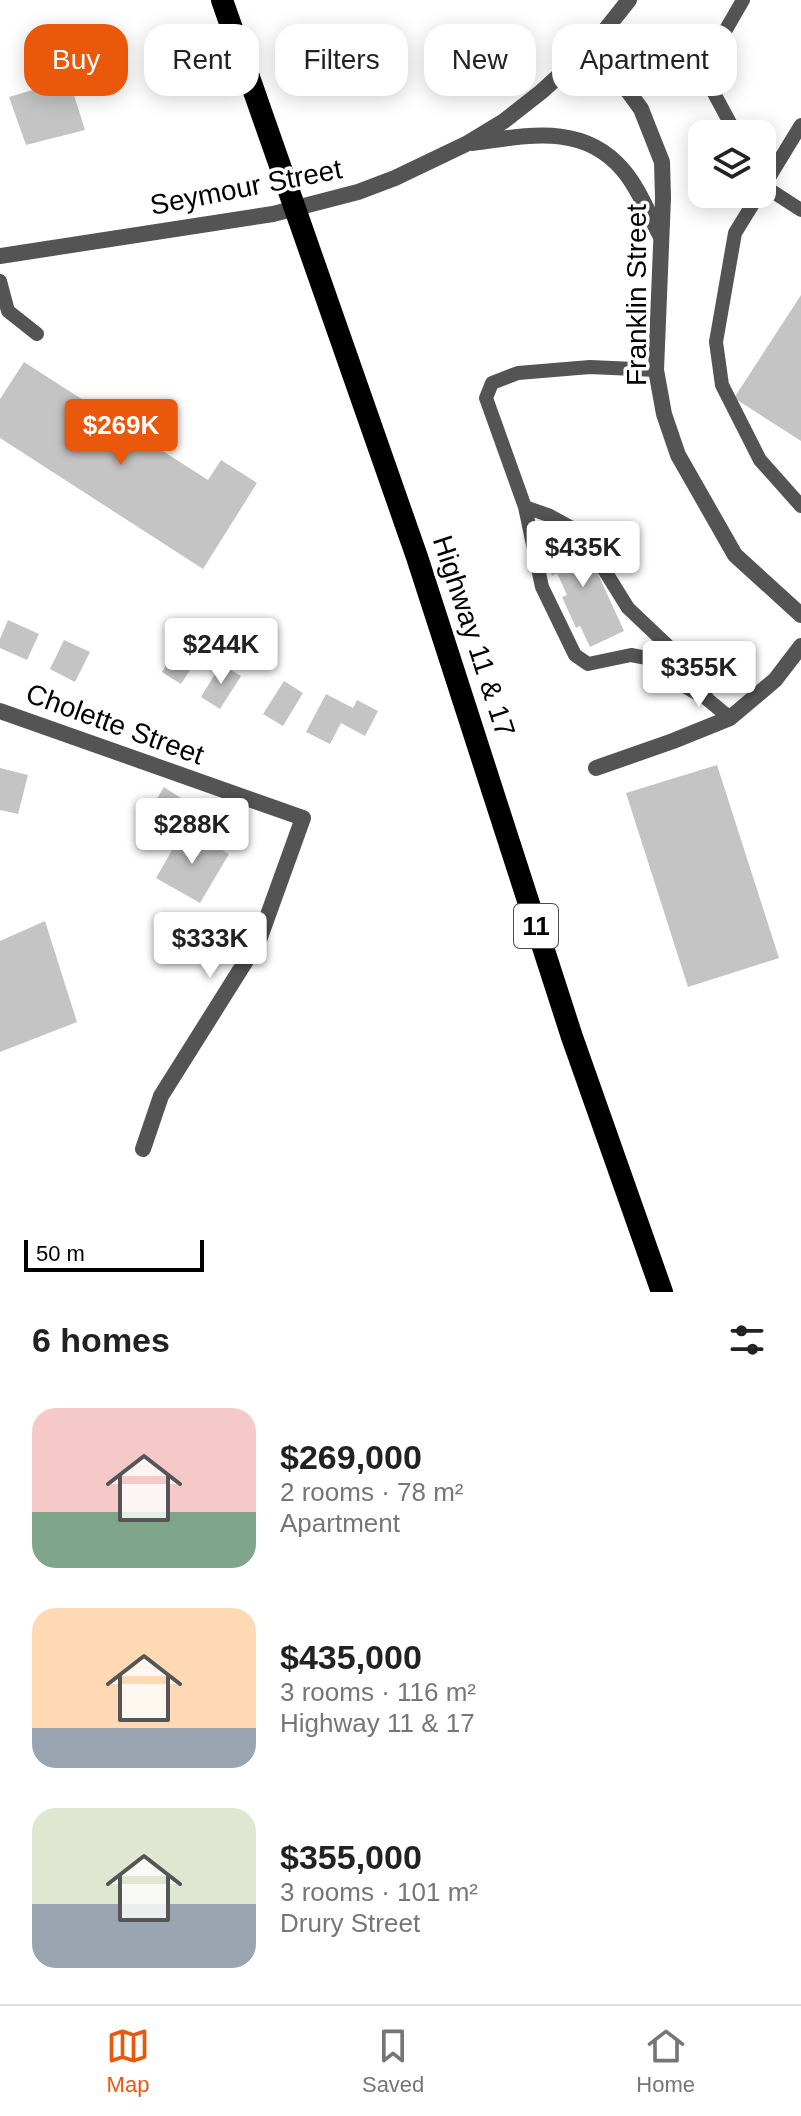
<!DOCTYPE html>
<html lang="en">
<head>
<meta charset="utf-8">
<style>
  body { margin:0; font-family:Helvetica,sans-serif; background:#f2f2f2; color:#222; height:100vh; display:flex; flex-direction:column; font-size:30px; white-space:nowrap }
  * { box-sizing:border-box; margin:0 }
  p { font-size:26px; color:#767676 }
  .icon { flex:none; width:44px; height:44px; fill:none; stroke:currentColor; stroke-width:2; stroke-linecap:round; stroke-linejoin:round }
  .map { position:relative; height:1292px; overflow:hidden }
  .sheet { display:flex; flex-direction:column; background:#fff; flex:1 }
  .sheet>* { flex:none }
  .hud { position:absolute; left:24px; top:24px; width:754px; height:72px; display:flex; gap:16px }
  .tools { position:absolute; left:688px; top:120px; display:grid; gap:16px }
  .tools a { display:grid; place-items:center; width:88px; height:88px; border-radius:16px; background:#fff; box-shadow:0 4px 20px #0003; font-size:40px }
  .scale { position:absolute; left:24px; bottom:20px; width:180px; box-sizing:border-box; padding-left:8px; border:4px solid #000; border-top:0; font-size:22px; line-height:28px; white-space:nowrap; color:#000; -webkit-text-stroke:6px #fff; paint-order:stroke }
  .price { position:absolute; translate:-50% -68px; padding:0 18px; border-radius:8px; background:#fff; color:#222; font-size:26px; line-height:52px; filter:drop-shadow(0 2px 4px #0008) }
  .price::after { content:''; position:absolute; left:50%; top:48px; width:24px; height:18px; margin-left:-12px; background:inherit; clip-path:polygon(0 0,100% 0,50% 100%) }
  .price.active { background:#ea580c; color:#fff }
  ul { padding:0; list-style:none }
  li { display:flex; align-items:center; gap:24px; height:200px; padding:0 32px }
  li span { display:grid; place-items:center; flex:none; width:224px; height:160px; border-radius:24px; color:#555 }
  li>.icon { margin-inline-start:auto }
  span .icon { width:96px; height:96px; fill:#fffc; stroke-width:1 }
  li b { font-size:34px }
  h2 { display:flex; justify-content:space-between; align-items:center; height:96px; padding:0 32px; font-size:34px }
  .chip { padding:0 28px; border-radius:24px; background:#fff; box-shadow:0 4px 20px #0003; font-size:28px; line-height:72px }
  .chip.active { background:#ea580c; color:#fff }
  .menu { display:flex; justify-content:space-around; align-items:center; height:112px; border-top:2px solid #e0e0e0; background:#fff; font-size:22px; color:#767676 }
  .menu a { display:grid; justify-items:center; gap:4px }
  .menu .active { color:#ea580c }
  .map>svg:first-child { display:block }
  .building { fill:#c4c4c4 }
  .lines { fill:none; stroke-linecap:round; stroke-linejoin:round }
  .service { stroke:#545454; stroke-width:14 }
  .minor { stroke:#545454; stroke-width:16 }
  .tertiary { stroke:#545454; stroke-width:16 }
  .trunk { stroke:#000; stroke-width:22 }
  .labels { text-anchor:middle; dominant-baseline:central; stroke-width:7; stroke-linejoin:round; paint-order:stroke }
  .shield { fill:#fff; stroke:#4c4c4c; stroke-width:2 }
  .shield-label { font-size:26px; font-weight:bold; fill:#000 }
  .street-label { font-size:28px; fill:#000; stroke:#fff }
</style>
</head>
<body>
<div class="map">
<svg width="801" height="1292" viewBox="0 0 801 1292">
  <rect width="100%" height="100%" fill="#fff"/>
  <!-- building -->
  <path class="building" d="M 69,79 L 85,130 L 26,145 L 9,97 Z
    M 801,295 L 801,441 L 734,398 Z
    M 24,362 L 208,480 L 221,460 L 257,483 L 203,569 L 0,438 L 0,399 Z
    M 563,533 L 574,535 L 583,541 L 624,631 L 590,647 L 580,626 L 576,628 L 562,597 L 567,595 L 557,573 L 552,576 L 547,563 L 546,551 L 549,542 L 555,536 Z
    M 8,620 L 39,634 L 27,660 L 0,648 L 0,639 Z
    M 182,639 L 202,651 L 181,684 L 162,672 Z
    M 64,640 L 90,652 L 75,682 L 50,669 Z
    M 221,664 L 241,676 L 220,709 L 201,697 Z
    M 284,681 L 303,693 L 283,726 L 263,714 Z
    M 326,694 L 353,708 L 357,700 L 378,711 L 365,736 L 341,723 L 330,744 L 306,732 Z
    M 717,765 L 779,958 L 688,987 L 626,793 Z
    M 0,768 L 28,775 L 18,814 L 0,810 Z
    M 164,787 L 184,800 L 160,838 L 140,826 Z
    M 185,828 L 229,854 L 200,903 L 156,878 Z
    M 45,921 L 77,1022 L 0,1052 L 0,941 Z"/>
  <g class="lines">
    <!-- service -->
    <path class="service" d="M 736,134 L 702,71 L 743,0
      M 762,183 L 764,186 L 801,210
      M 762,189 L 801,125
      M 759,194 L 735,233 L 716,342 L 722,385 L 760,460 L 801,506
      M 0,281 L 8,311 L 37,334
      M 656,370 L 590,367 L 518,373 L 492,383 L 486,398 L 525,507 L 542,587 L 575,655 L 588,664 L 631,655 L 647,658 L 675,681 L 707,699 L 730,718
      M 525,507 L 548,515 L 588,537 L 600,563 L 628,608 L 684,661 L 707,698"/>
    <!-- minor -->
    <path class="minor" d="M 594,44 L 641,109 L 662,162 L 663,198 L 656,370 L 664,414 L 678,455 L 735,555 L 801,615
      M 0,711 L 303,818 L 259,940 L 161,1096 L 143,1149
      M 596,768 L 673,741 L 730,718 L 775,680 L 801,646"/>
    <!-- tertiary -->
    <path class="tertiary" d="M 472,143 C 526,136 583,122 623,170 C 638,187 649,215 660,235
      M 0,256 L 273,214 L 358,192 L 395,178 L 466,144 L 504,121 L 541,92 L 594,44 L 629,0"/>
    <!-- trunk -->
    <path class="trunk" d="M 222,0 L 417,557 L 572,1037 L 662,1292"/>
  </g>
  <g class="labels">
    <!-- shield labels -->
    <rect class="shield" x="514" y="904" width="44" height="44" rx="6"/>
    <g class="shield-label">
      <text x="536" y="926">11</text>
    </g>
    <!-- street labels -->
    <g class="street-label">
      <text transform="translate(246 187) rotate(-11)">Seymour Street</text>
      <text transform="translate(636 295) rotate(-90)">Franklin Street</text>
      <text transform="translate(474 636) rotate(72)">Highway 11 &amp; 17</text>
      <text transform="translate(115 724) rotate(20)">Cholette Street</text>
    </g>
  </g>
</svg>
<div class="tools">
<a><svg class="icon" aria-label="layers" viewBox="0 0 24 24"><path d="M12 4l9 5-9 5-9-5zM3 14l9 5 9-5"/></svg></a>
</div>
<div class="scale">50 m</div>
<b class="price active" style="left:121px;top:467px">$269K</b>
<b class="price" style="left:583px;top:589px">$435K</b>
<b class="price" style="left:221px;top:686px">$244K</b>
<b class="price" style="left:699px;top:709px">$355K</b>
<b class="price" style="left:192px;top:866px">$288K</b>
<b class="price" style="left:210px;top:980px">$333K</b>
<div class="hud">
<a class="chip active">Buy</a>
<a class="chip">Rent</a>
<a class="chip">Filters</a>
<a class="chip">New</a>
<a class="chip">Apartment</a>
</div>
</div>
<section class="sheet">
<h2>6 homes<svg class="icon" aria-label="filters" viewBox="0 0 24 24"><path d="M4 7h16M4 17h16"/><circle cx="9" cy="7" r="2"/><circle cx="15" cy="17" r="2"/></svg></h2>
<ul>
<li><span style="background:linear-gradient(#f6c9c9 65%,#7fa58c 0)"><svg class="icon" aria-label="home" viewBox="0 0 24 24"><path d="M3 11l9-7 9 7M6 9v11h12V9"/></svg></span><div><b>$269,000</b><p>2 rooms · 78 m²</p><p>Apartment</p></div></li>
<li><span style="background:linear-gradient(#ffd9b3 75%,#9aa5b1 0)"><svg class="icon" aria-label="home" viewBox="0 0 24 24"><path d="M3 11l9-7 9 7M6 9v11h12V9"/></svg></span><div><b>$435,000</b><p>3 rooms · 116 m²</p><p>Highway 11 &amp; 17</p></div></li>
<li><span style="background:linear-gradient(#dfe7d0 60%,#9aa5b1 0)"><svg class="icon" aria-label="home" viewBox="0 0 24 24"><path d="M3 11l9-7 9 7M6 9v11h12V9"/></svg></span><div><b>$355,000</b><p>3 rooms · 101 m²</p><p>Drury Street</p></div></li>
</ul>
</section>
<nav class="menu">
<a class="active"><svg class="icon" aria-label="map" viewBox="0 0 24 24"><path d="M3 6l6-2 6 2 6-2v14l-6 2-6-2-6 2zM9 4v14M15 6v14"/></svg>Map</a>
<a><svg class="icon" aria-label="saved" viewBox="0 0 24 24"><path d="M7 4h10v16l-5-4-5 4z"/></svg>Saved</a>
<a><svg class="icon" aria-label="home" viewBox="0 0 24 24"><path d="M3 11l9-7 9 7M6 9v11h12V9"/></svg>Home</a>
</nav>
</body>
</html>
